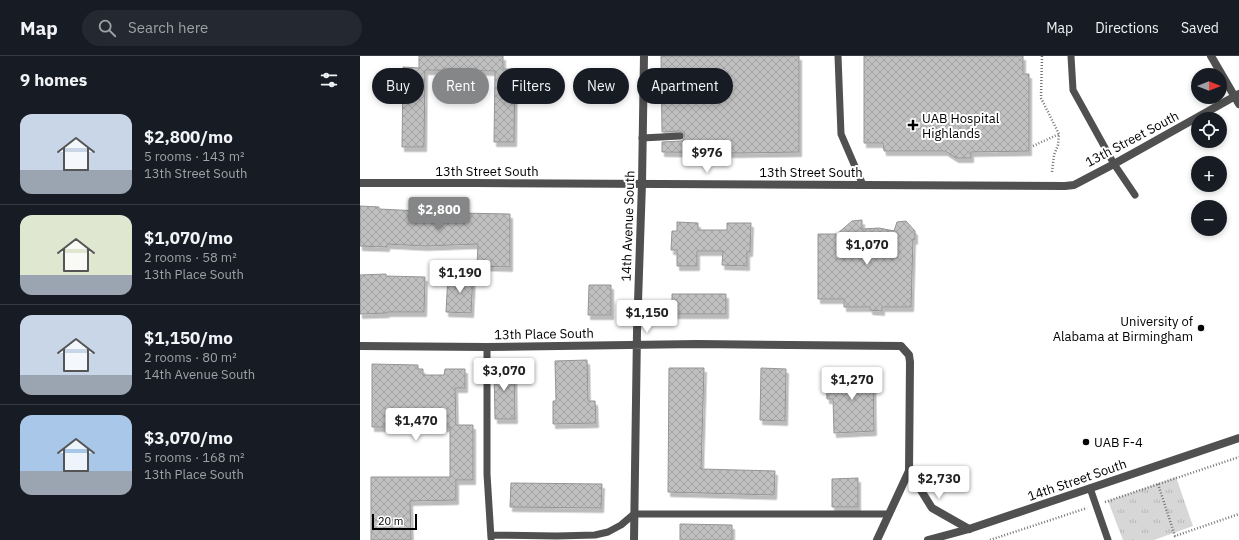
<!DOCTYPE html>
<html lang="en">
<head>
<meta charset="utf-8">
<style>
  body { margin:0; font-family:"IBM Plex Sans",sans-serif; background:#242831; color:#f1f3f6; height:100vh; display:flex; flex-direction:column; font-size:15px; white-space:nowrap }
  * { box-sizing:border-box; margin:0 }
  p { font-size:13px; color:#9ea1a6 }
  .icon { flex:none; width:22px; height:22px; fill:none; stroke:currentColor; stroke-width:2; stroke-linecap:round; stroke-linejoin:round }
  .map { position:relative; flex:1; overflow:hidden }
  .panel { display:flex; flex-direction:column; background:#171b24; width:360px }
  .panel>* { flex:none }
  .banner { position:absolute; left:12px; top:12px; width:380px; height:36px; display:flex; gap:8px }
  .needle { width:26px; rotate:90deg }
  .tools { position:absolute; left:831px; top:12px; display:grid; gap:8px }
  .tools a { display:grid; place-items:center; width:36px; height:36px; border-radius:50%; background:#171b24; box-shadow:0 2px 6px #0003; font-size:20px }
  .scale { position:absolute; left:12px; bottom:10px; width:45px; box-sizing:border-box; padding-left:4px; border:2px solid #000; border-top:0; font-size:11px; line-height:14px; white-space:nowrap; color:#000; -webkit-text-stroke:3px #fff; paint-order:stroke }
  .price { position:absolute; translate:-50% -34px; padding:0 9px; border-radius:4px; background:#fff; color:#222; font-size:13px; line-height:26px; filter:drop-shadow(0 1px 2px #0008) }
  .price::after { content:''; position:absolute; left:50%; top:24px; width:12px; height:9px; margin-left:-6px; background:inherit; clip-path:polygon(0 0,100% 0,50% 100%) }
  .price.current { background:#858687; color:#fff }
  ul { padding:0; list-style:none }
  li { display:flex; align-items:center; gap:12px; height:100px; padding:0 20px }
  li+li { border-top:1px solid #363941 }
  li span { display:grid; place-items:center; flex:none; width:112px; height:80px; border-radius:12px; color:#555 }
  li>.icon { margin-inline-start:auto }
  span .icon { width:48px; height:48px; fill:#fffc; stroke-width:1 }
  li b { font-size:17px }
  h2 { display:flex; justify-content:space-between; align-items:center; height:48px; padding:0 20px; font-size:17px }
  .chip { padding:0 14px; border-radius:18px; background:#171b24; box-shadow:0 2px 6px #0003; font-size:14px; line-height:36px }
  .chip.current { background:#858687; color:#fff }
  header { display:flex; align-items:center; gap:24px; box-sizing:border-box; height:56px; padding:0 20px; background:#171b24; border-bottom:1px solid #363941 }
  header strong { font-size:19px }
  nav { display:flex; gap:22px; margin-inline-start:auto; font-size:14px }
  .search { width:280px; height:36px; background:#242831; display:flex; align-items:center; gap:10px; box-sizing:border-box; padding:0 14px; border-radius:22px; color:#9ea1a6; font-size:15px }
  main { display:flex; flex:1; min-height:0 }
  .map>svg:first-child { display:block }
  .grass { fill:url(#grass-tufts) }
  .building { fill:url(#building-cross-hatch); stroke:#949494; filter:url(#shadow) }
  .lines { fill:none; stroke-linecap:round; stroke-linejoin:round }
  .path { stroke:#727272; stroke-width:2.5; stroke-dasharray:1 2; stroke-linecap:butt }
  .service { stroke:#505050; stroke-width:7 }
  .minor { stroke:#505050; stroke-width:8 }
  .tertiary { stroke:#505050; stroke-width:8 }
  .poi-dot { fill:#000; stroke:#fff; stroke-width:1.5 }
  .labels { text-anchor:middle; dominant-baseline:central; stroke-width:4; stroke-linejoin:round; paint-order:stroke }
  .poi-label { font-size:13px; fill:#000; stroke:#fff; text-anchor:start }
  .street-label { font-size:13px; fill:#000; stroke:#fff }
</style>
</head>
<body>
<header>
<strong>Map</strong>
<div class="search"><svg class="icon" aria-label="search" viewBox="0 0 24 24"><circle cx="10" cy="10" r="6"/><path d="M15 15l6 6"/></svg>Search here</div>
<nav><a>Map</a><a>Directions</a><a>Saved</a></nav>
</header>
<main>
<section class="panel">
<h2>9 homes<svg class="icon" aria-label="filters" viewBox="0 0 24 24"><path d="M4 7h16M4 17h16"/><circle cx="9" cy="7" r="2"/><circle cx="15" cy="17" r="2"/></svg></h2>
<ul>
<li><span style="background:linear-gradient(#c9d6e8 70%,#9aa5b1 0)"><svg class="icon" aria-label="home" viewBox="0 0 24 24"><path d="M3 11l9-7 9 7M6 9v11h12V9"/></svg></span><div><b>$2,800/mo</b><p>5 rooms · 143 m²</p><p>13th Street South</p></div></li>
<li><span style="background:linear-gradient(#dfe7d0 75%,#9aa5b1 0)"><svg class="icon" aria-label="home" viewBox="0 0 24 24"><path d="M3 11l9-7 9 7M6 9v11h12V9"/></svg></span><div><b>$1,070/mo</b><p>2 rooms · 58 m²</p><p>13th Place South</p></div></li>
<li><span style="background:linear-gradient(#c9d6e8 75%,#9aa5b1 0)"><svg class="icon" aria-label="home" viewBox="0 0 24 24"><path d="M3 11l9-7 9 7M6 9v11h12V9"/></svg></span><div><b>$1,150/mo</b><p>2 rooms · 80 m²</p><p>14th Avenue South</p></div></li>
<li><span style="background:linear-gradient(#a9c7e8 70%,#9aa5b1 0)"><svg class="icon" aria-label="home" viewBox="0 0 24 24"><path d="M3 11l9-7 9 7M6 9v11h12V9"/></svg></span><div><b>$3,070/mo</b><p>5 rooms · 168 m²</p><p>13th Place South</p></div></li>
</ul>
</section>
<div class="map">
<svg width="879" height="484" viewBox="0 0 879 484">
  <defs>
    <pattern id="grass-tufts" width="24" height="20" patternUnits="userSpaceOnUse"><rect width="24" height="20" fill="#d7d7d7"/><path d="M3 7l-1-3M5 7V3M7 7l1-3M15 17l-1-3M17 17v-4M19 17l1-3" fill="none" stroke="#b7b7b7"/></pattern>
    <pattern id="building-cross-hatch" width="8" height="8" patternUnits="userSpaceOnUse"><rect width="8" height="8" fill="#c0c0c0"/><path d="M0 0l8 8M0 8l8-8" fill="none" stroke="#a3a3a3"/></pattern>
    <filter id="shadow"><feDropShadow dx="2.5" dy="4.5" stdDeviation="0" flood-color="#0004"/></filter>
  </defs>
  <rect width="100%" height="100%" fill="#fff"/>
  <!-- grass -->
  <path class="grass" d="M 816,421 L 833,470 L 794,484 L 763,484 L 748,445 Z"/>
  <!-- building -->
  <path class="building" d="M 59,0 L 143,0 L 143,13 L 155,13 L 154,86 L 134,86 L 135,15 L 65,14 L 64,91 L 42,91 L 43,11 L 59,12 Z
    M 301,0 L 439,0 L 439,96 L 378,97 L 302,96 L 302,86 L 321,85 L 323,84 L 325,80 L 324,77 L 320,75 L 302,76 Z
    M 504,0 L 663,0 L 663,18 L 669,18 L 669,95 L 611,96 L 611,102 L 596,102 L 585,95 L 524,95 L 523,87 L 504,87 Z
    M 0,150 L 19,151 L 19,153 L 78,156 L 98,155 L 98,157 L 150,158 L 150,211 L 117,210 L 118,188 L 65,190 L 27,188 L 27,191 L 0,190 Z
    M 502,164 L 502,173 L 519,172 L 534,175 L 537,166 L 546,165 L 555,175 L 555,184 L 553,183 L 551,251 L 522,251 L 522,255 L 510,254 L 510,251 L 484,251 L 484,243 L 458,243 L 458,178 L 477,178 L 492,165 Z
    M 317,166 L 338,167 L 338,174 L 367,174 L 367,167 L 391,167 L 390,196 L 387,196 L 387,210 L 362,209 L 363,195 L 337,195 L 337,210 L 317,210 L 317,194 L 311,194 L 312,175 L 317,175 Z
    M 26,218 L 26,220 L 65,221 L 64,256 L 27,256 L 27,257 L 0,258 L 0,219 Z
    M 88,219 L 113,219 L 111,257 L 86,256 Z
    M 229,229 L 251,229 L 251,259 L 228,259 Z
    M 312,238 L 366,238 L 366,258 L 312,258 Z
    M 227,304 L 228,345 L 235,345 L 236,367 L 193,368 L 193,345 L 196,345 L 195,305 Z
    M 12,308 L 58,309 L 58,313 L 63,313 L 63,319 L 84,319 L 85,313 L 105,313 L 105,332 L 95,332 L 96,369 L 113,369 L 113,424 L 96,424 L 96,444 L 50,445 L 51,484 L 11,484 L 11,421 L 90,421 L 90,371 L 12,371 Z
    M 134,309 L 154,309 L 155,363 L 135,363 Z
    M 309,312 L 344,312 L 341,413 L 415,415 L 414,439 L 308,436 Z
    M 401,312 L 426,313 L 425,365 L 400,364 Z
    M 513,315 L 514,375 L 474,377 L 473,343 L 467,343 L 466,316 Z
    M 498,422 L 498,451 L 472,451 L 472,423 Z
    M 151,427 L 242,428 L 241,452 L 150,451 Z
    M 320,468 L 372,469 L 372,484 L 320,484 Z"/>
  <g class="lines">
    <!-- path -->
    <path class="path" d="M 682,0 L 681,42 L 699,78 L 698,89 L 694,99 L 692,116
      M 673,90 L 699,78
      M 798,428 L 815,480 L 879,458
      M 745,446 L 879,401
      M 630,484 L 727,452"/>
    <!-- service -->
    <path class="service" d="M 478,0 L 481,78 L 503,129
      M 711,0 L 713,34 L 754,108 L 775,139
      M 282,82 L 320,80
      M 127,291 L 127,418 L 131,482
      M 730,432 L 748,484
      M 131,479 L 197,480 L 235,479 L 248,476 L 261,469 L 274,458 L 529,458"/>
    <!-- minor -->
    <path class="minor" d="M 0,290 L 127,291 L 337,288 L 541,290 L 549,299 L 550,306 L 549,415 L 517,484
      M 549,415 L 572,452 L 609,473
      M 274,484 L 277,276 L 282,127 L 284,0"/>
    <!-- tertiary -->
    <path class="tertiary" d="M 851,0 L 879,48
      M 0,127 L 115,127 L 705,130 L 714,129 L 754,108 L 879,38
      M 568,484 L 609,473 L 879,382"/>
  </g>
  <!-- markers -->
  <g class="poi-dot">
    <path d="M551 63h4v4h4v4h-4v4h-4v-4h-4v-4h4z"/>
    <circle cx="841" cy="272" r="4"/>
    <circle cx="726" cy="386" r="4"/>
  </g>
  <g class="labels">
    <!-- poi labels -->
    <g class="poi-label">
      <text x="562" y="62">UAB Hospital<tspan x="562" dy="15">Highlands</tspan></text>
      <text x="833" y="265" text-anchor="end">University of<tspan x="833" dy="15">Alabama at Birmingham</tspan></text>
      <text x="734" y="386">UAB F-4</text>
    </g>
    <!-- street labels -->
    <g class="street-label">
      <text transform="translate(772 83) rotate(-28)">13th Street South</text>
      <text x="127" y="115">13th Street South</text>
      <text x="451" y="116">13th Street South</text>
      <text transform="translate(268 170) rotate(-88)">14th Avenue South</text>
      <text transform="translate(184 278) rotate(-1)">13th Place South</text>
      <text transform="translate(717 424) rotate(-19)">14th Street South</text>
    </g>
  </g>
</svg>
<div class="tools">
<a><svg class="needle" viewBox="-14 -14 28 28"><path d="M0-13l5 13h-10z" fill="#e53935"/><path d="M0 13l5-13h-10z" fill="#9ea1a6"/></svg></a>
<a><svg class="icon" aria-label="locate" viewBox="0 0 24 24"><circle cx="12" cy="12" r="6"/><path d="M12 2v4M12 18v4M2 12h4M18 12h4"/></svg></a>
<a>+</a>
<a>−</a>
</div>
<div class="scale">20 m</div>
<b class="price" style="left:347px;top:118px">$976</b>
<b class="price current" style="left:79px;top:175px">$2,800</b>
<b class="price" style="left:507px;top:210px">$1,070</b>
<b class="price" style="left:100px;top:238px">$1,190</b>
<b class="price" style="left:287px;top:278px">$1,150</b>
<b class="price" style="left:144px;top:336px">$3,070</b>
<b class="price" style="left:492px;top:345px">$1,270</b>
<b class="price" style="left:56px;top:386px">$1,470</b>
<b class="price" style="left:579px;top:444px">$2,730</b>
<div class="banner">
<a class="chip">Buy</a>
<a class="chip current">Rent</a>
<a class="chip">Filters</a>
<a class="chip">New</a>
<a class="chip">Apartment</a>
</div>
</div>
</main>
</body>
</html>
